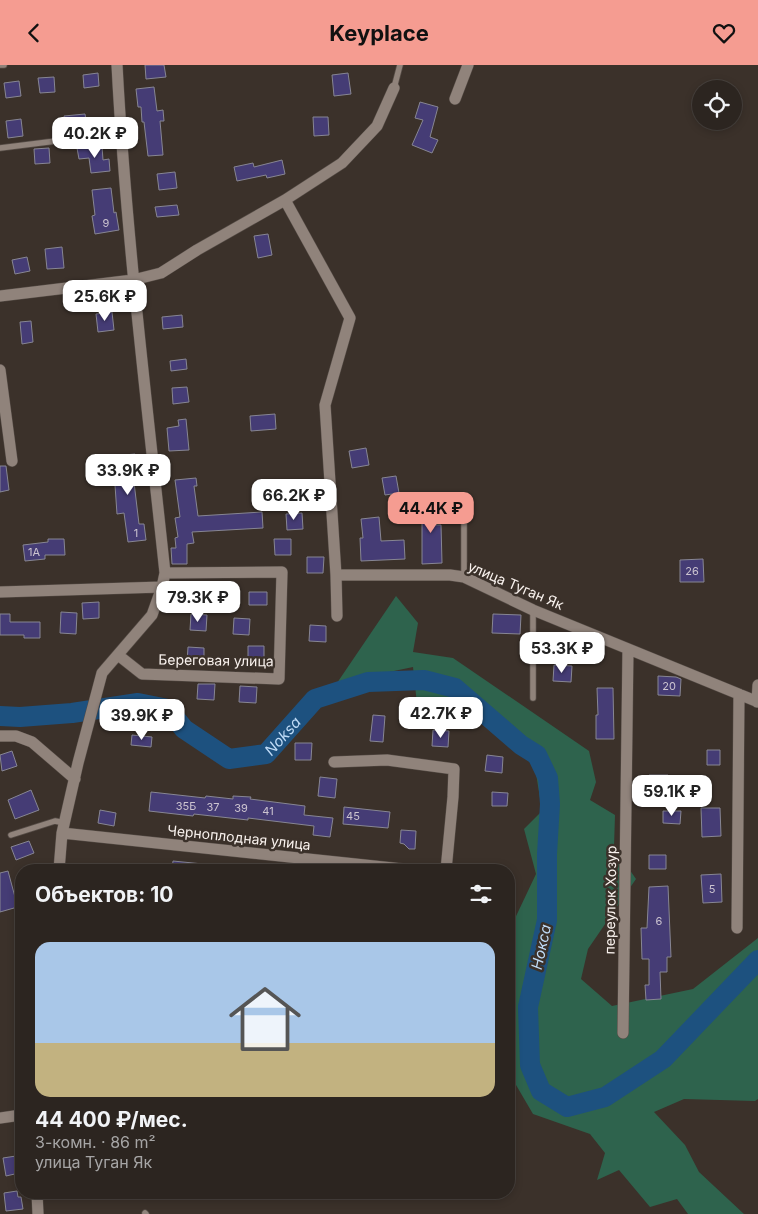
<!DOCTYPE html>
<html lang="ru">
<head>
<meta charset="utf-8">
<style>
  body { margin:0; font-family:Inter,sans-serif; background:#38312d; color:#f1f3f6; height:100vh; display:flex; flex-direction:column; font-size:19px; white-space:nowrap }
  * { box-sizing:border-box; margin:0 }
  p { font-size:16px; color:#a6a5a5 }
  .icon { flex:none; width:28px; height:28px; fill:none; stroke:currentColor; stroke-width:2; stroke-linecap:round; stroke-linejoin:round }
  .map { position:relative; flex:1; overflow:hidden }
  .drawer { position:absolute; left:15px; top:799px; width:500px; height:335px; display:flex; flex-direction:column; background:#2c2520; border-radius:20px; box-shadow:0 2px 8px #0003,0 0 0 1px #48423e }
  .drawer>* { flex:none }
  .buttons { position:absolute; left:692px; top:15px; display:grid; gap:10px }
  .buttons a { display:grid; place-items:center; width:50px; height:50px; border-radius:50%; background:#2c2520; box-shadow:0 2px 8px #0003,0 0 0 1px #48423e; font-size:25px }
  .price { position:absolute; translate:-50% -42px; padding:0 11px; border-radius:10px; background:#fff; color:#222; font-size:16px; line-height:32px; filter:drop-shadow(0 1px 2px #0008) }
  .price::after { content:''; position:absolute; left:50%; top:30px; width:15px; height:11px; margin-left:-8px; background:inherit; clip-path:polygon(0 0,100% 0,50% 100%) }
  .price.active { background:#f59c91; color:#111 }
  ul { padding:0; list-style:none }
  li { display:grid; align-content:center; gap:10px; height:265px; padding:0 20px }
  li span { display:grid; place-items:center; height:155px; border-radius:15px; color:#555 }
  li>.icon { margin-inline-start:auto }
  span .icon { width:90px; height:90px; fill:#fffc; stroke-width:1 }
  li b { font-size:21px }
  h2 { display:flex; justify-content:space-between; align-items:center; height:60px; padding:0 20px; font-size:21px }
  header { display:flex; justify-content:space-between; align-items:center; height:65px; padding:0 20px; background:#f59c91; color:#111; font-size:22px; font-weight:700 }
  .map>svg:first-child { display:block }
  .green { fill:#2e634d }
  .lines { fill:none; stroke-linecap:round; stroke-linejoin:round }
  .river { stroke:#1d517f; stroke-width:20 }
  .building { fill:#453c75; stroke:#878693 }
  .lane-casing { stroke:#564d47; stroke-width:7 }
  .street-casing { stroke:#564d47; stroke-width:12 }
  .lane { stroke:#90837b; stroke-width:5.5 }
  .street { stroke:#90837b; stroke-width:11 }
  .labels { text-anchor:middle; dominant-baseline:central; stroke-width:5; stroke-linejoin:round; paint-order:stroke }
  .number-label { font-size:11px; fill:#ccc4d0 }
  .street-label { font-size:14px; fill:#f9f2ee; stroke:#3b312a }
  .water-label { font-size:15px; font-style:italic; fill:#bfdbf7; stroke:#3b312a }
</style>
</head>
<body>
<header><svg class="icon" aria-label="back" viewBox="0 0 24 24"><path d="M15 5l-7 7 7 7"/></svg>Keyplace<svg class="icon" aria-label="heart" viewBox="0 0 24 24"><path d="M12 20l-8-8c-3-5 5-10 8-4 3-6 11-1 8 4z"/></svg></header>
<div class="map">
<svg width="758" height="1149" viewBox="0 0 758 1149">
  <rect width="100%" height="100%" fill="#3b312a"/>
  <!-- green -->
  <path class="green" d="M 396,531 L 418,558 L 413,587 L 453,593 L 589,686 L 596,717 L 590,735 L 615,750 L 614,782 L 636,814 L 588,884 L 581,914 L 612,941 L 693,924 L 758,873 L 758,1034 L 755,1036 L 684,1034 L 654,1047 L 685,1080 L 699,1107 L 744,1149 L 688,1149 L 677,1134 L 650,1142 L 619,1105 L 597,1115 L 605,1088 L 590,1069 L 533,1049 L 509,1008 L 515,948 L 509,938 L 509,923 L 516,906 L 509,886 L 509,866 L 536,809 L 524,764 L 542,746 L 535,702 L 475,647 L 417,639 L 413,602 L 337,618 Z"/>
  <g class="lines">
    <!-- river -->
    <path class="river" id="s1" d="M 0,651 L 20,652 L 72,648 L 138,638 L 168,644 L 184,664 L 229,694 L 266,689 L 315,634 L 368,617 L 424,615 L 455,623 L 521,680 L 537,690 L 548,713 L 550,739 L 547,789 L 547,855 L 528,942 L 530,1000 L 541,1026 L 567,1042 L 605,1032 L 663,994 L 758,895"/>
  </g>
  <!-- building -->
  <path class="building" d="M 145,0 L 164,0 L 166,12 L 146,14 Z
    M 98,8 L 99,21 L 84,23 L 83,10 Z
    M 348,8 L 351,29 L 334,31 L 332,10 Z
    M 54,12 L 55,27 L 40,28 L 38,13 Z
    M 19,16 L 21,31 L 6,33 L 4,18 Z
    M 154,22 L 157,46 L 163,45 L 164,56 L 160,56 L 163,90 L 148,91 L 144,57 L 142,57 L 141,42 L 138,42 L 136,24 Z
    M 420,37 L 438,42 L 430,72 L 438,75 L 432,88 L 412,80 L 423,55 L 415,53 Z
    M 85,49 L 87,61 L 66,64 L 64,51 Z
    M 313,52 L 328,52 L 329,70 L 314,71 Z
    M 21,54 L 23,71 L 8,73 L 6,56 Z
    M 102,81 L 103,95 L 109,94 L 110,106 L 91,108 L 89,93 L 79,94 L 77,83 Z
    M 49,83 L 50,98 L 35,99 L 34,84 Z
    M 282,95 L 285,109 L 267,113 L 266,110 L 237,116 L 234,102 L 253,98 L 254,102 Z
    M 175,107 L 177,123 L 159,125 L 157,109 Z
    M 111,123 L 114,148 L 116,147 L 119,165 L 95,169 L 92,151 L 95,150 L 92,125 Z
    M 177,140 L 179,150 L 157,152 L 155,142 Z
    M 268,169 L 272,190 L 258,193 L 254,171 Z
    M 62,182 L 64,203 L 47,204 L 45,184 Z
    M 27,192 L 30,206 L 15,209 L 12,195 Z
    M 112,247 L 114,265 L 98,267 L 96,249 Z
    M 182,250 L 183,262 L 163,264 L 162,252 Z
    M 31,256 L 33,277 L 22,279 L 20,257 Z
    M 186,294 L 187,304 L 171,306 L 170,296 Z
    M 187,322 L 189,337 L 173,339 L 172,323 Z
    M 275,349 L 276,364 L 251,366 L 250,351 Z
    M 186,354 L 189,385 L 169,386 L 167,363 L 179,361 L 178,355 Z
    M 366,383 L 369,400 L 352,403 L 349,386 Z
    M 135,389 L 137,409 L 133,409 L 139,459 L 144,459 L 146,475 L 128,477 L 124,448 L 117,449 L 113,391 Z
    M 0,401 L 6,401 L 9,425 L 0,427 Z
    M 396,411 L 399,428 L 385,430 L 382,413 Z
    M 196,413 L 197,421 L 194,421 L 198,451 L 262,447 L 263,463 L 192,467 L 194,478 L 187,479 L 187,499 L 172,499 L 171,483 L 176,483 L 175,473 L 178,472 L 175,453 L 180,452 L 175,415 Z
    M 420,436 L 437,436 L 436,460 L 441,460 L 442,498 L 422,499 L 422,455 L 420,454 Z
    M 302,448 L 303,464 L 287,465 L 286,449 Z
    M 379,452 L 381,476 L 404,475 L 405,494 L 361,496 L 360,473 L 363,473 L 361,454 Z
    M 48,474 L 64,474 L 65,490 L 45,490 L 45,494 L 25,496 L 23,480 L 48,477 Z
    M 274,474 L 291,474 L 291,490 L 275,490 Z
    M 307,492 L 324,492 L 323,508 L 307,508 Z
    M 703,494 L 704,517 L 680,517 L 680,495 Z
    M 203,524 L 217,524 L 217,539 L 203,539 Z
    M 249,527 L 267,527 L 267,540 L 249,540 Z
    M 99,537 L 99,553 L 83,554 L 82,538 Z
    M 61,547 L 77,548 L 76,569 L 60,568 Z
    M 0,549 L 10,549 L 10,557 L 40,557 L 40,573 L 24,573 L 24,570 L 0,570 Z
    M 191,549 L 207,550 L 206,566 L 190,565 Z
    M 493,549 L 521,550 L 520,569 L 492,568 Z
    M 234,553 L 250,554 L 249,570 L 233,569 Z
    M 310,560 L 326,561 L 326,577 L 309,576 Z
    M 248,581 L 264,581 L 264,595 L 248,595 Z
    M 188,582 L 204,583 L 204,599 L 187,598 Z
    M 554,600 L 572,601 L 571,617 L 553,616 Z
    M 658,611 L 676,612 L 681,614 L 680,631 L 658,630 Z
    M 198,619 L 215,619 L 214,635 L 197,634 Z
    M 240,621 L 257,622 L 256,638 L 239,637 Z
    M 597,623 L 613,623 L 614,674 L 596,674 L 596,650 L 598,650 Z
    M 373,650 L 385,651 L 383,677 L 370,676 Z
    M 433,665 L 449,666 L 448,682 L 432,681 Z
    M 132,670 L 152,672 L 151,682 L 131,680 Z
    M 295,678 L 312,678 L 311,695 L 295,695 Z
    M 707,685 L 720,685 L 720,700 L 707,700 Z
    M 12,686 L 17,701 L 2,706 L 0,690 Z
    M 487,690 L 503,692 L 502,708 L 485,706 Z
    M 649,710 L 668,710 L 668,730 L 648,730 Z
    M 320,712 L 337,714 L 335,733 L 318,731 Z
    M 31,725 L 39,745 L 15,754 L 8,735 Z
    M 151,727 L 205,733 L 206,731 L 233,734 L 233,731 L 251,732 L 250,734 L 305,741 L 304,750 L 333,753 L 330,772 L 313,770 L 314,761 L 248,753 L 248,755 L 194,749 L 193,751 L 149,746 Z
    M 492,727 L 508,728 L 507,741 L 492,741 Z
    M 344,742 L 390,747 L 388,763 L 343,759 Z
    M 701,743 L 720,743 L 721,771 L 702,772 Z
    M 100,745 L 116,748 L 114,761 L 98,758 Z
    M 663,746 L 681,746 L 680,759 L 663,758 Z
    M 401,765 L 416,766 L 415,784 L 409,784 L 404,779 L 400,778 Z
    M 29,776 L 34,788 L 16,795 L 11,782 Z
    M 649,790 L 666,790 L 666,804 L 649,804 Z
    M 173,796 L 203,799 L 202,805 L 172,805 Z
    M 8,806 L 15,832 L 21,830 L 21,841 L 0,847 L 0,808 Z
    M 721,809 L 722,837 L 703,838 L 701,810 Z
    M 668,821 L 671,892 L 667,892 L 667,907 L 660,907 L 661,934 L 646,935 L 645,920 L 649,920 L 649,894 L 642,894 L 641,863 L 647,863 L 649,822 Z
    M 16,1091 L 19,1108 L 6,1111 L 3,1093 Z
    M 17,1126 L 18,1132 L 21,1132 L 23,1144 L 6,1146 L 4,1128 Z"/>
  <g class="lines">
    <!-- lane casing -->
    <g class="lane-casing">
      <path id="lane" d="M 0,0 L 4,0
        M 394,23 L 400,0
        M 0,83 L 120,68
        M 464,431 L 464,512
        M 533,545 L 533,633
        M 11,770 L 55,756 L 65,758
        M 145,1148 L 146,1149"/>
    </g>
    <!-- street casing -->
    <g class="street-casing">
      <path id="street" d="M 455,34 L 468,0
        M 285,135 L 350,253 L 325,340 L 336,510 L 337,551
        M 0,231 L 133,215 L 161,208 L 197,185 L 285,135 L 342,98 L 377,61 L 394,23
        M 0,305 L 12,396
        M 336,510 L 450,510 L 464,512 L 533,545 L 758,637
        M 0,527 L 162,522
        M 118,590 L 142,609 L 279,614 L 282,507 L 165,508
        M 757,637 L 758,620
        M 0,671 L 16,671 L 32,677 L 75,714
        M 334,697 L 387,695 L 454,704 L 453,732 L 446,805
        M 62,768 L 412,805
        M 59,805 L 62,768 L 78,698 L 102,608 L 152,550 L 162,522 L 165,508 C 147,339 126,170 117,0
        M 737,863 L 739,629
        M 623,968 L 628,584
        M 0,1053 L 21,1050
        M 37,1128 L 38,1149"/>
    </g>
    <!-- lane -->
    <use href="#lane" class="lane"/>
    <!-- street -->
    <use href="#street" class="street"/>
  </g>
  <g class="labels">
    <!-- number labels -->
    <g class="number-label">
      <text x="106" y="158">9</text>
      <text x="136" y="468">1</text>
      <text x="34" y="487">1А</text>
      <text x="692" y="506">26</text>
      <text x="669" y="621">20</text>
      <text x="186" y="741">35Б</text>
      <text x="213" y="742">37</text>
      <text x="241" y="743">39</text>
      <text x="268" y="746">41</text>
      <text x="353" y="751">45</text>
      <text x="712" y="824">5</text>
      <text x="659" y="856">6</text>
    </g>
    <!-- street labels -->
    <g class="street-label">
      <text transform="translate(516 520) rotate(23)">улица Туган Як</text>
      <text transform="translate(216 595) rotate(1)">Береговая улица</text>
      <text transform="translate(239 772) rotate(6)">Черноплодная улица</text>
      <text transform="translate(610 835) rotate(-89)">переулок Хозур</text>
    </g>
    <!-- water labels -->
    <g class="water-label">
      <text stroke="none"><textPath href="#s1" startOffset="311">Noksa</textPath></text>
      <text transform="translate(541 882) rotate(-78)">Нокса</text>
    </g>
  </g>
</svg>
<div class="buttons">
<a><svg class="icon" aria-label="locate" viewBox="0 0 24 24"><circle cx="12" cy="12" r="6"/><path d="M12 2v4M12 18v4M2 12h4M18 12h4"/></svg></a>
</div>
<b class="price" style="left:95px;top:94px">40.2K ₽</b>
<b class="price" style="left:105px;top:257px">25.6K ₽</b>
<b class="price" style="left:128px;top:431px">33.9K ₽</b>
<b class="price" style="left:294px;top:456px">66.2K ₽</b>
<b class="price active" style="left:431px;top:469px">44.4K ₽</b>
<b class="price" style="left:198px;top:558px">79.3K ₽</b>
<b class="price" style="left:562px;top:609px">53.3K ₽</b>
<b class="price" style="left:441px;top:674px">42.7K ₽</b>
<b class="price" style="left:142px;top:676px">39.9K ₽</b>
<b class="price" style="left:672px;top:752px">59.1K ₽</b>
<section class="drawer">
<h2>Объектов: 10<svg class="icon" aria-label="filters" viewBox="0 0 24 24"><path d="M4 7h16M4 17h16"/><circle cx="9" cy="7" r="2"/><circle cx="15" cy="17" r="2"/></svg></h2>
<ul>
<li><span style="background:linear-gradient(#a9c7e8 65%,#c2b280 0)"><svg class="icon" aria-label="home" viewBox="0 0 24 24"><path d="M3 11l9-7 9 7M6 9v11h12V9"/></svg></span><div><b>44 400 ₽/мес.</b><p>3-комн. · 86 m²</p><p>улица Туган Як</p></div></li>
</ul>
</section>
</div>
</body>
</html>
